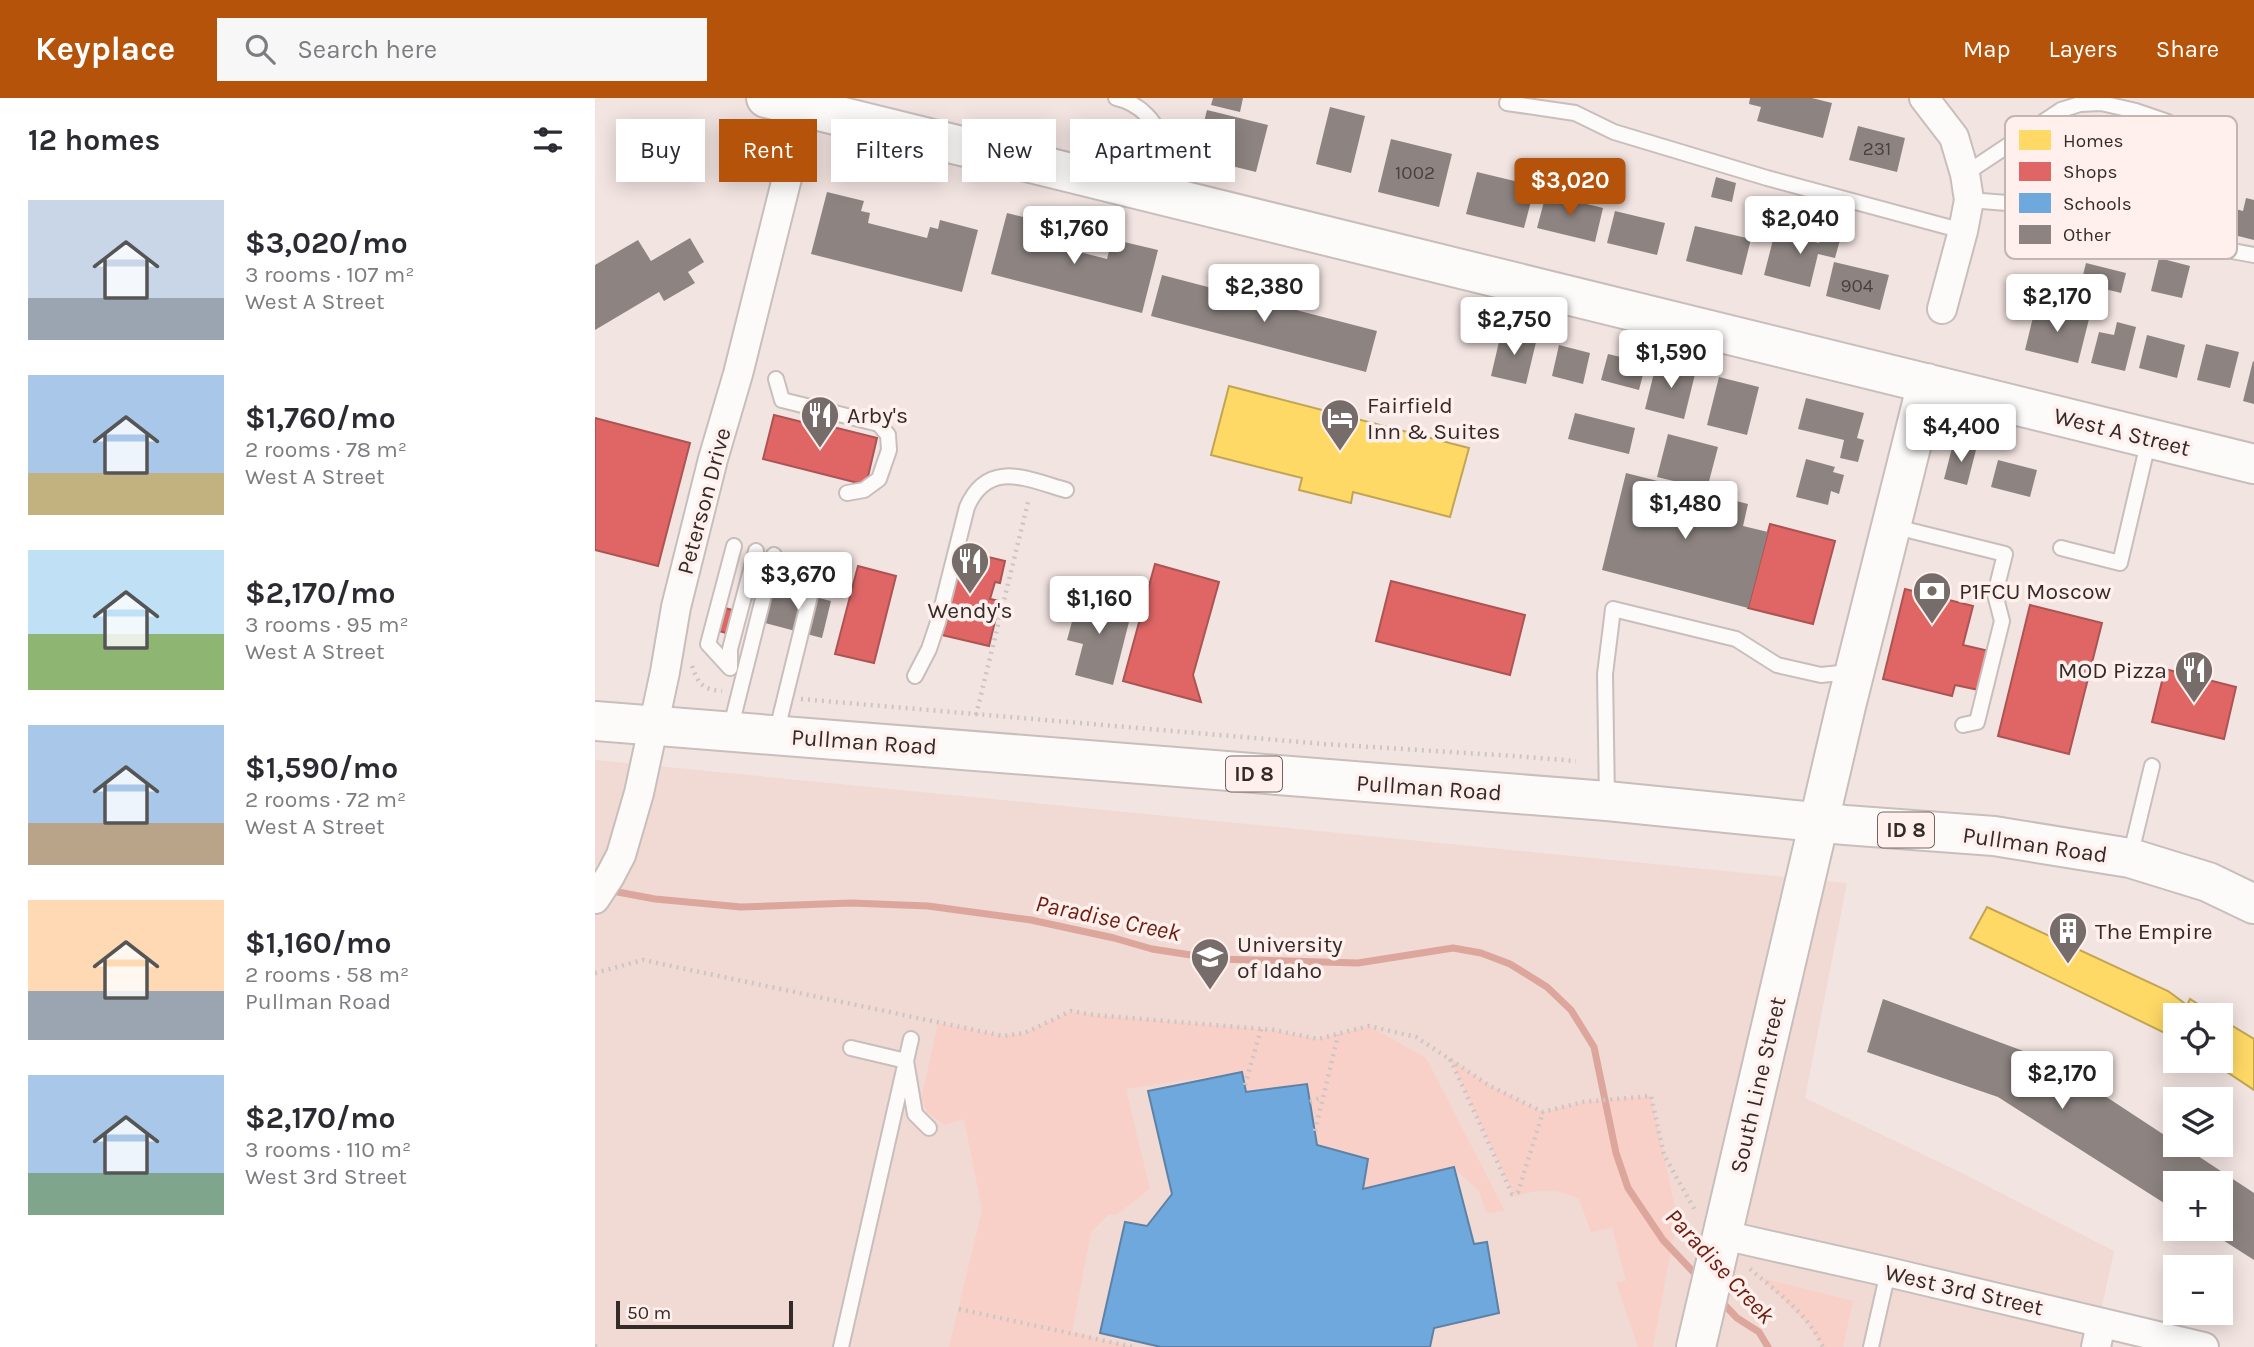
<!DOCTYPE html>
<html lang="en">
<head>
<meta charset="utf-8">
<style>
  body { margin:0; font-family:Karla,sans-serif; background:#f7f7f7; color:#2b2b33; height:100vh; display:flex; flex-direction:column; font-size:26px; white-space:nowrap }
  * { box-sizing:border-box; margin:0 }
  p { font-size:23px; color:#7c7c81 }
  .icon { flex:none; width:38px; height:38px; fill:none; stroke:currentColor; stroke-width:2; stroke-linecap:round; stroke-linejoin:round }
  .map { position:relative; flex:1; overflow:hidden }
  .details { display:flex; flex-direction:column; background:#fff; width:595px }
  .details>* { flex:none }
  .top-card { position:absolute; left:21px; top:21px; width:665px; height:63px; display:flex; gap:14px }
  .tools { position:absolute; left:1568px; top:905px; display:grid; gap:14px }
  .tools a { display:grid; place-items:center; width:70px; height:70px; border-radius:0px; background:#fff; box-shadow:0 4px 18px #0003; font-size:35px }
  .scale { position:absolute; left:21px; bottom:18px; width:177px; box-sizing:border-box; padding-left:7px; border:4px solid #342b29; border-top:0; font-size:19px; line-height:24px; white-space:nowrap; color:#342b29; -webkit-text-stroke:5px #fff0ed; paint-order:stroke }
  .price { position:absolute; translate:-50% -60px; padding:0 16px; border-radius:7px; background:#fff; color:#222; font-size:23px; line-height:46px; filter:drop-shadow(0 2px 4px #0008) }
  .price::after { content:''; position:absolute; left:50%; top:42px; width:21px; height:16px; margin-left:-10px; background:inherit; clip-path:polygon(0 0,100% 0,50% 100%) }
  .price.current { background:#b45309; color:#fff }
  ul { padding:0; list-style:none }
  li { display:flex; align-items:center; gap:21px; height:175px; padding:0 28px }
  li span { display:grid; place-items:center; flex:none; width:196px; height:140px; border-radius:0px; color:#555 }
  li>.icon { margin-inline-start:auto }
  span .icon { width:84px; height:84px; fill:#fffc; stroke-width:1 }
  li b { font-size:30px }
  h2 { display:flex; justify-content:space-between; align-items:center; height:84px; padding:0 28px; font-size:30px }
  .tag { padding:0 24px; border-radius:0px; background:#fff; box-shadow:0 4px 18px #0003; font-size:24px; line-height:63px }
  .tag.current { background:#b45309; color:#fff }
  header { display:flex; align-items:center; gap:42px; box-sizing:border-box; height:98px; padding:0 35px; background:#b45309; color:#fff }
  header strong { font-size:33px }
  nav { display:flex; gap:38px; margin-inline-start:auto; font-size:24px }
  .search { width:490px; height:63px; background:#f7f7f7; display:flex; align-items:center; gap:18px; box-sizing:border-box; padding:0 24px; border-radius:0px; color:#7c7c81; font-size:26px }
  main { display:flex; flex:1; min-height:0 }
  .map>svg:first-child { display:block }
  .built { fill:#f1d9d4 }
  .green { fill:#f9d0c8 }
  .homes { fill:#ffd966; stroke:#c2a554; stroke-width:2 }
  .shops { fill:#e06666; stroke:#ac5454; stroke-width:2 }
  .schools { fill:#6fa8dc; stroke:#5d82a6; stroke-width:2 }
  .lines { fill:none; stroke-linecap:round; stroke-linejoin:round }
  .stream { stroke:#dca69c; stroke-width:7 }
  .building { fill:#8d8481 }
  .lane-casing { stroke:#c8bebb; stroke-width:18 }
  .street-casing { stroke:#c8bebb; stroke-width:32 }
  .secondary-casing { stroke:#c8bebb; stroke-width:42 }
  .primary-casing { stroke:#c8bebb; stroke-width:42 }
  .path { stroke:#cbc6c5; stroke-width:4.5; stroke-dasharray:2 5; stroke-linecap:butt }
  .lane { stroke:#fdfbfa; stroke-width:14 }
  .street { stroke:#fdfbfa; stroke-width:28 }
  .secondary { stroke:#fdfbfa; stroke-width:38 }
  .primary { stroke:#fdfbfa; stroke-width:38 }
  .labels { text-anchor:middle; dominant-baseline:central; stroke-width:7; stroke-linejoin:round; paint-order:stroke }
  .number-label { font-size:19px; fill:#4a413f }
  .shield { fill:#fff0ed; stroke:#716664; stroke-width:2 }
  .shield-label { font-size:21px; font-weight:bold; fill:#342b29 }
  .poi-label { font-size:23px; fill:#342b29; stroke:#fff0ed; text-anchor:start }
  .street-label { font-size:23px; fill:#342b29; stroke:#fff0ed }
  .water-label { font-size:24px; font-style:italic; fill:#6e1b0e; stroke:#fff0ed }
  .key { fill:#fff0ed; stroke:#c2b5b2; stroke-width:2 }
  .key-label { font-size:19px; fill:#342b29 }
</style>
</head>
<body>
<header>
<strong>Keyplace</strong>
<div class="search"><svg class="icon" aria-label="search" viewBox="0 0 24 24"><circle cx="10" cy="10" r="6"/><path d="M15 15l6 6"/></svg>Search here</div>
<nav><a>Map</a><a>Layers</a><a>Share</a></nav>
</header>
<main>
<section class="details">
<h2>12 homes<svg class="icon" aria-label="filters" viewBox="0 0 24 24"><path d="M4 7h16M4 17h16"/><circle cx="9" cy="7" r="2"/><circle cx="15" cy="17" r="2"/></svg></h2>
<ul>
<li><span style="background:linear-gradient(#c9d6e8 70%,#9aa5b1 0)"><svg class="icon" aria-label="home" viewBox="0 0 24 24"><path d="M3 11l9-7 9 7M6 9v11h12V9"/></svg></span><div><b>$3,020/mo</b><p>3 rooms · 107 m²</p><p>West A Street</p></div></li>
<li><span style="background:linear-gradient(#a9c7e8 70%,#c2b280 0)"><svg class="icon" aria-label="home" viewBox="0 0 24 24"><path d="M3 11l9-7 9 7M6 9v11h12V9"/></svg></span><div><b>$1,760/mo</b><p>2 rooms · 78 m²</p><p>West A Street</p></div></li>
<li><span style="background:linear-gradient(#bfe0f5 60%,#8fb573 0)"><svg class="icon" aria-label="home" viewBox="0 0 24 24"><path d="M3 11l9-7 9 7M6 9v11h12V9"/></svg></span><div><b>$2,170/mo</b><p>3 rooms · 95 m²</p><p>West A Street</p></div></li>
<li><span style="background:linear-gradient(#a9c7e8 70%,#b9a48a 0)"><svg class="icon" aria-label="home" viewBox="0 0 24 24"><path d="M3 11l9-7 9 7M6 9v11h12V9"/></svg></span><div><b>$1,590/mo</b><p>2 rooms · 72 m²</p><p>West A Street</p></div></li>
<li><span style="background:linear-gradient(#ffd9b3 65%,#9aa5b1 0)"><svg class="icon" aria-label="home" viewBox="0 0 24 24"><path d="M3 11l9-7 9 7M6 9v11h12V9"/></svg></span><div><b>$1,160/mo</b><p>2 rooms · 58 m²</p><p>Pullman Road</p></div></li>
<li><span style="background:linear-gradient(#a9c7e8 70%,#7fa58c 0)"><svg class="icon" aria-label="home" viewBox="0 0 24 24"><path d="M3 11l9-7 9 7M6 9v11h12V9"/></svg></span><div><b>$2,170/mo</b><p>3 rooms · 110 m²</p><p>West 3rd Street</p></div></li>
</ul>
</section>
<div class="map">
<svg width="1659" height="1249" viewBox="0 0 1659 1249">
  <rect width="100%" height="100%" fill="#f2e4e1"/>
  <!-- built -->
  <path class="built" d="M 0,662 L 1252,785 L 1210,1000 L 1369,1076 L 1519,1153 L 1498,1249 L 0,1249 Z"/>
  <!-- green -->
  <path class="green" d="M 476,913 L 499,917 L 678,932 L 723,941 L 774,928 L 831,960 L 910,1113 L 891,1115 L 884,1093 L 859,1070 L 768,1091 L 773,1061 L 722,1047 L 712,986 L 651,994 L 646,974 L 531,991 L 555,1091 L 521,1117 L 513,1117 L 496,1134 L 477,1234 L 537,1249 L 354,1249 L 387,1112 L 369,1021 L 350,1027 L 333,1015 L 326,1002 L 343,925 L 408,938 L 430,935 Z
    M 855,960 L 895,988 L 948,1014 L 988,1004 L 1056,998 L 1082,1119 L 1058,1249 L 1043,1249 L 1021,1184 L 1031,1183 L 1017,1130 L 996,1134 L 984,1101 C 959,1090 946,1090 920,1099 Z
    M 1166,1180 L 1258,1203 L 1248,1249 L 1228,1249 L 1213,1226 Z"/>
  <!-- homes -->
  <path class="homes" d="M 634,288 L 874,350 L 855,419 L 758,394 L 756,405 L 704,392 L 707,380 L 616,357 Z
    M 1392,809 L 1573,893 L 1592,907 L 1595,901 L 1620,917 L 1580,917 L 1580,940 L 1375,840 Z
    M 1626,921 L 1659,941 L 1659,992 L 1614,962 L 1626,962 Z"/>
  <!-- shops -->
  <path class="shops" d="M 216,304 L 243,310 L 238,329 L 282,340 L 271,387 L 168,361 L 179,317 L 211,325 Z
    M 0,320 L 95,345 L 63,468 L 0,452 Z
    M 1175,426 L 1240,443 L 1218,526 L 1153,510 Z
    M 368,453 L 410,463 L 405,485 L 400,484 L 395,501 L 405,503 L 394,548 L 347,537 L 356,504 L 353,503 L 355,493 L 358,493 Z
    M 560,466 L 624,484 L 598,577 L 606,604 L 528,583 Z
    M 263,468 L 301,478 L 279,565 L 240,556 Z
    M 796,483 L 930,517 L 915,577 L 781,543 Z
    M 1310,491 L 1378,508 L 1368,547 L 1394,553 L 1384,592 L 1360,587 L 1357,598 L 1288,581 Z
    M 1435,507 L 1507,525 L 1474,656 L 1403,638 Z
    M 130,510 L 141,513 L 135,536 L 124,533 Z
    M 1570,571 L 1641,589 L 1629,641 L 1557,624 Z"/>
  <!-- schools -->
  <path class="schools" d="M 647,974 L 651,994 L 712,986 L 722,1047 L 773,1061 L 768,1091 L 859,1069 L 879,1146 L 892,1144 L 904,1215 L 839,1230 L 835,1249 L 566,1249 L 505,1235 L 530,1124 L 552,1128 L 577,1096 L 553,993 Z"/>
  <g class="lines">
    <!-- stream -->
    <path class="stream" d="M 12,792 L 60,801 L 146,809 L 256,805 L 333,808 L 436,822 L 519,840 L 557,851 L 622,861 L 763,865 L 858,850 L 886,855 L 915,866 L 952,889 L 976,912 L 999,949 L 1021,1055 L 1033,1090 L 1068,1142 L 1104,1180
      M 1124,1201 L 1142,1220 L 1164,1234 L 1173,1249"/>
  </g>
  <!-- building -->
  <path class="building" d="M 618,0 L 648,0 L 645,14 L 616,7 Z
    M 1155,0 L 1217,0 L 1237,5 L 1228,40 L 1162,23 L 1166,9 L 1154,6 Z
    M 735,9 L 770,18 L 756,75 L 721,66 Z
    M 612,12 L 673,27 L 661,74 L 600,59 Z
    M 1263,28 L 1310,40 L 1302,74 L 1254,62 Z
    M 796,41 L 857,56 L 844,109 L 783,94 Z
    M 882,74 L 940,88 L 929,130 L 871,116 Z
    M 1121,79 L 1141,85 L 1137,104 L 1116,99 Z
    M 232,94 L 269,103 L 266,113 L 275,115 L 273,125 L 332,140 L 335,129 L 343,131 L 345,122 L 383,132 L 367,194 L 216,156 Z
    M 951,96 L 1008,110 L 1000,144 L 942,130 Z
    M 1651,100 L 1659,102 L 1659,142 L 1631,135 L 1637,110 L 1648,113 Z
    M 1020,113 L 1070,125 L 1062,157 L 1012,145 Z
    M 412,115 L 449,124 L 447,133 L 456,136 L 453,146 L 512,161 L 515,149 L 523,151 L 525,143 L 563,152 L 547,215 L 396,176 Z
    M 1229,127 L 1248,131 L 1240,160 L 1223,156 L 1215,189 L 1169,177 L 1180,134 L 1224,145 Z
    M 1100,128 L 1156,141 L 1147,177 L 1091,163 Z
    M 95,140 L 109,164 L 93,174 L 100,185 L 69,203 L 64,194 L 0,232 L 0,167 L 43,142 L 56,163 Z
    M 1564,160 L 1595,168 L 1587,200 L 1556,193 Z
    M 1239,164 L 1294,177 L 1285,212 L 1231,198 Z
    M 1491,165 L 1531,175 L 1526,195 L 1486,185 Z
    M 567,177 L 782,233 L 771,274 L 556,218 Z
    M 1441,207 L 1494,221 L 1483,265 L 1430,252 Z
    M 1522,224 L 1541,229 L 1530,273 L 1496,265 L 1504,234 L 1519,237 Z
    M 907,231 L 942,240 L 931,286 L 896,278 Z
    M 1552,237 L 1590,247 L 1582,280 L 1544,270 Z
    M 1611,246 L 1644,254 L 1635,290 L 1602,282 Z
    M 964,247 L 995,255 L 988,286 L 957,278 Z
    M 1013,256 L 1051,265 L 1044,292 L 1006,282 Z
    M 1062,263 L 1101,272 L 1089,321 L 1050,311 Z
    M 1658,263 L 1659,264 L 1659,306 L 1648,303 Z
    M 1124,279 L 1164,289 L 1152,337 L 1112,327 Z
    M 1211,300 L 1269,315 L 1262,340 L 1269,342 L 1263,364 L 1245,360 L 1249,342 L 1203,331 Z
    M 980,315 L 1040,330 L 1034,356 L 973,341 Z
    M 1073,336 L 1123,349 L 1112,391 L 1062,379 Z
    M 1367,344 L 1382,348 L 1372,387 L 1349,381 L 1357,350 L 1365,352 Z
    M 1211,361 L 1240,369 L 1238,374 L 1249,377 L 1244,396 L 1236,393 L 1233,407 L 1201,399 Z
    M 1403,362 L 1442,372 L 1435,399 L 1396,389 Z
    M 1031,375 L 1153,406 L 1148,428 L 1173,434 L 1153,510 L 1007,472 Z
    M 179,489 L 236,503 L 227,540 L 170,525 Z
    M 485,494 L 538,508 L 518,587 L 480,577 L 488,546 L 472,542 Z
    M 1288,901 L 1431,954 L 1513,1000 L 1580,1044 L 1580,1046 L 1585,1046 L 1659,1095 L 1659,1162 L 1609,1130 L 1626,1130 L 1626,1085 L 1580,1085 L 1580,1112 L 1403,999 L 1272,954 Z"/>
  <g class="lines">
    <!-- lane casing -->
    <g class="lane-casing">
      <path id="lane" d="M 521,0 C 544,5 566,25 566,50 C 566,65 561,80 557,94
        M 912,5 L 980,15 L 1019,34 L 1172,80 L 1368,133
        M 1370,76 L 1466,12 L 1485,6 L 1506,5 L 1541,13 L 1573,24 L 1584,38 L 1590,62 L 1577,147
        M 1374,102 L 1412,105 L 1544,143 L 1626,151 L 1659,157
        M 181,281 L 187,302 L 284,326 L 293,337 L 294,352 L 284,381 L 269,392 L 252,395
        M 1297,428 L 1410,456 L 1400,496 L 1407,523 L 1382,624 L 1368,627
        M 1466,450 L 1525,465 L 1554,341
        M 135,570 L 113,546 L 139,448
        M 135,570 L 135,551 L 161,453
        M 320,578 L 334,551 L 343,524 L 372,409 C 393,361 432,381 471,392
        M 135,632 L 179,457
        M 181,636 L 215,498
        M 1012,702 L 1010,576 L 1018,511 L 1141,541 L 1182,567 L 1226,577 L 1255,574
        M 1535,759 L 1557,668
        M 256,950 L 311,963 L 320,1016 L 334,1030
        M 246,1249 L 316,941
        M 1276,1249 L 1293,1174"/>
    </g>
    <!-- street casing -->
    <g class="street-casing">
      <path id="street" d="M 1329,0 L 1359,39 L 1370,76 L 1374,102 L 1368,133 L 1347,211
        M 0,801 L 15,778 L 26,757 L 44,695 L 70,574 L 81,509 L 118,361 L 143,276 L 212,0
        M 1128,1137 L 1293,1174 L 1609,1249
        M 1501,1249 L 1506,1225"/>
    </g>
    <!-- secondary casing -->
    <g class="secondary-casing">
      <path id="secondary" d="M 171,0 L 1659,366
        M 1101,1249 L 1251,608 L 1332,285"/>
    </g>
    <!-- primary casing -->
    <g class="primary-casing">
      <path id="primary" d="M 0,623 L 1012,703 L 1250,727 L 1399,738 L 1535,760 L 1613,784 L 1659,806"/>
    </g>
    <!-- path -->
    <path class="path" d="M 97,568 C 104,587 107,591 127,593
      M 206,601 L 729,646 L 919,658 L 981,663
      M 381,617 L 434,400
      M 0,875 L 48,862 L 408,938 L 430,935 L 476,913 L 499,917 L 679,932 L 723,941 L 774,928 L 821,939 L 895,988 L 948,1014 L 988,1004 L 1056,998 L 1069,1057 L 1101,1114
      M 855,961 L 917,1096 L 923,1094 L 948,1014
      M 650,987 L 666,931
      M 715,1004 L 727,999
      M 720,1033 L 743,937
      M 1155,1171 C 1181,1193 1214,1217 1228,1249
      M 364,1211 L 538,1249
      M 0,1248 L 3,1249"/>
    <!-- lane -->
    <use href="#lane" class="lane"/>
    <!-- street -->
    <use href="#street" class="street"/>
    <!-- secondary -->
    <use href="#secondary" class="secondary"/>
    <!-- primary -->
    <use href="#primary" class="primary"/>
  </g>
  <!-- icons -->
  <defs>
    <g id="restaurant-pin" transform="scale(2.0125)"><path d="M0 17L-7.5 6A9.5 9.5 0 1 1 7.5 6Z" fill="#766c69" stroke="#fff0ed"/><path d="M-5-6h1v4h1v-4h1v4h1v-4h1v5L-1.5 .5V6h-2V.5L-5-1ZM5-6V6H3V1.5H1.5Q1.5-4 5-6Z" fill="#fff"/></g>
    <g id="hotel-pin" transform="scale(2.0125)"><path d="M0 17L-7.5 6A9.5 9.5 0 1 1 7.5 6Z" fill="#766c69" stroke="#fff0ed"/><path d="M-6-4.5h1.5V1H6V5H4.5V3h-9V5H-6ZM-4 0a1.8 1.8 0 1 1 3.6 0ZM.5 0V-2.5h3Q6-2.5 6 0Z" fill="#fff"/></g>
    <g id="bank-pin" transform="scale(2.0125)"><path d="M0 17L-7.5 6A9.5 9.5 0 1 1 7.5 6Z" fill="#766c69" stroke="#fff0ed"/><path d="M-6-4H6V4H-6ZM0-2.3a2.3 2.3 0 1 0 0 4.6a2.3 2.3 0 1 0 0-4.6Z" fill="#fff"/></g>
    <g id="building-pin" transform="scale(2.0125)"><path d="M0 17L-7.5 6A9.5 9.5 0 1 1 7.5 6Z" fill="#766c69" stroke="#fff0ed"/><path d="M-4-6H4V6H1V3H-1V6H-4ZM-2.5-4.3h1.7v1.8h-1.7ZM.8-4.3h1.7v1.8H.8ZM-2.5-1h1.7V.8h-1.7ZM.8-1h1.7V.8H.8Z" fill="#fff"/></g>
    <g id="university-pin" transform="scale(2.0125)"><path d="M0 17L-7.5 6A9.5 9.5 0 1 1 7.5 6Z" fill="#766c69" stroke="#fff0ed"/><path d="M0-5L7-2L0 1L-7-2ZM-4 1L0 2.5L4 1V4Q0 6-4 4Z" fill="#fff"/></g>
  </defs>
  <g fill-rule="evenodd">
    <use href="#restaurant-pin" x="225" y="317"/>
    <use href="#hotel-pin" x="745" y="320"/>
    <use href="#restaurant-pin" x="375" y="463"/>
    <use href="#bank-pin" x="1337" y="493"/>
    <use href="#restaurant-pin" x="1599" y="572"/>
    <use href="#building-pin" x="1473" y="833"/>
    <use href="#university-pin" x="615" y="859"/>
  </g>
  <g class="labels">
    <!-- number labels -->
    <g class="number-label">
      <text x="1282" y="51">231</text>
      <text x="820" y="75">1002</text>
      <text x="1262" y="188">904</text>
    </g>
    <!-- shield labels -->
    <g class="shield">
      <rect x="631" y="658.5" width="56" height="35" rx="5"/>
      <rect x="1283" y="714.5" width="56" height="35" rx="5"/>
    </g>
    <g class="shield-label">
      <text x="659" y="676">ID 8</text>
      <text x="1311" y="732">ID 8</text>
    </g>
    <!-- poi labels -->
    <g class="poi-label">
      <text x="772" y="307">Fairfield<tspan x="772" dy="26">Inn &amp; Suites</tspan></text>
      <text x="252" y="317">Arby's</text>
      <text x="1364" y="493">P1FCU Moscow</text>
      <text x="375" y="512" text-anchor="middle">Wendy's</text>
      <text x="1572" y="572" text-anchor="end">MOD Pizza</text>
      <text x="1500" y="833">The Empire</text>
      <text x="642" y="846">University<tspan x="642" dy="26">of Idaho</tspan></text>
    </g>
    <!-- street labels -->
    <g class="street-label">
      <text transform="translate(1527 334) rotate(14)">West A Street</text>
      <text transform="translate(109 403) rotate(-75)">Peterson Drive</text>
      <text transform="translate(269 644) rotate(4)">Pullman Road</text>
      <text transform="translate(834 690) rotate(4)">Pullman Road</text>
      <text transform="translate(1440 747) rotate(8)">Pullman Road</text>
      <text transform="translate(1163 987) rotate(-77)">South Line Street</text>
      <text transform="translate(1369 1192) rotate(13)">West 3rd Street</text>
    </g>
    <!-- water labels -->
    <g class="water-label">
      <text transform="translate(513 820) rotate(12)">Paradise Creek</text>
      <text transform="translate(1125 1168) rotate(47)">Paradise Creek</text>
    </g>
  </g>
  <!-- legend -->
  <rect x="1410" y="18" width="232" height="143" rx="10" class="key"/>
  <rect x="1424" y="32" width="32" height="20" fill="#ffd966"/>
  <rect x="1424" y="64" width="32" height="19" fill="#e06666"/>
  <rect x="1424" y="95" width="32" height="20" fill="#6fa8dc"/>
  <rect x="1424" y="127" width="32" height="19" fill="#8d8481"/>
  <g class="key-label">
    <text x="1468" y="49">Homes</text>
    <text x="1468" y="80">Shops</text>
    <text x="1468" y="112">Schools</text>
    <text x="1468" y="143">Other</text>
  </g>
</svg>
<div class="tools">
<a><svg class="icon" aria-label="locate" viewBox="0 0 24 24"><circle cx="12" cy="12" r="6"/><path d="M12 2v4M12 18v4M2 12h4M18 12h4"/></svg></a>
<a><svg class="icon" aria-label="layers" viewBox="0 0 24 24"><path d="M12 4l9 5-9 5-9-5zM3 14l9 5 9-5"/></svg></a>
<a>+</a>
<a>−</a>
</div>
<div class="scale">50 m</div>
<b class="price current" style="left:975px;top:120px">$3,020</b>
<b class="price" style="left:1205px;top:158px">$2,040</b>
<b class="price" style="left:479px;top:168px">$1,760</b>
<b class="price" style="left:669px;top:226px">$2,380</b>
<b class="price" style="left:1462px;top:236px">$2,170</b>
<b class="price" style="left:919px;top:259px">$2,750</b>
<b class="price" style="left:1076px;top:292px">$1,590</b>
<b class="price" style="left:1366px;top:366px">$4,400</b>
<b class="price" style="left:1090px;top:443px">$1,480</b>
<b class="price" style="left:203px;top:514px">$3,670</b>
<b class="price" style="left:504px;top:538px">$1,160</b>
<b class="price" style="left:1467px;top:1013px">$2,170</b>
<div class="top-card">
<a class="tag">Buy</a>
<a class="tag current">Rent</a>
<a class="tag">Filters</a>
<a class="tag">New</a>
<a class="tag">Apartment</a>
</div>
</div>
</main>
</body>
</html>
